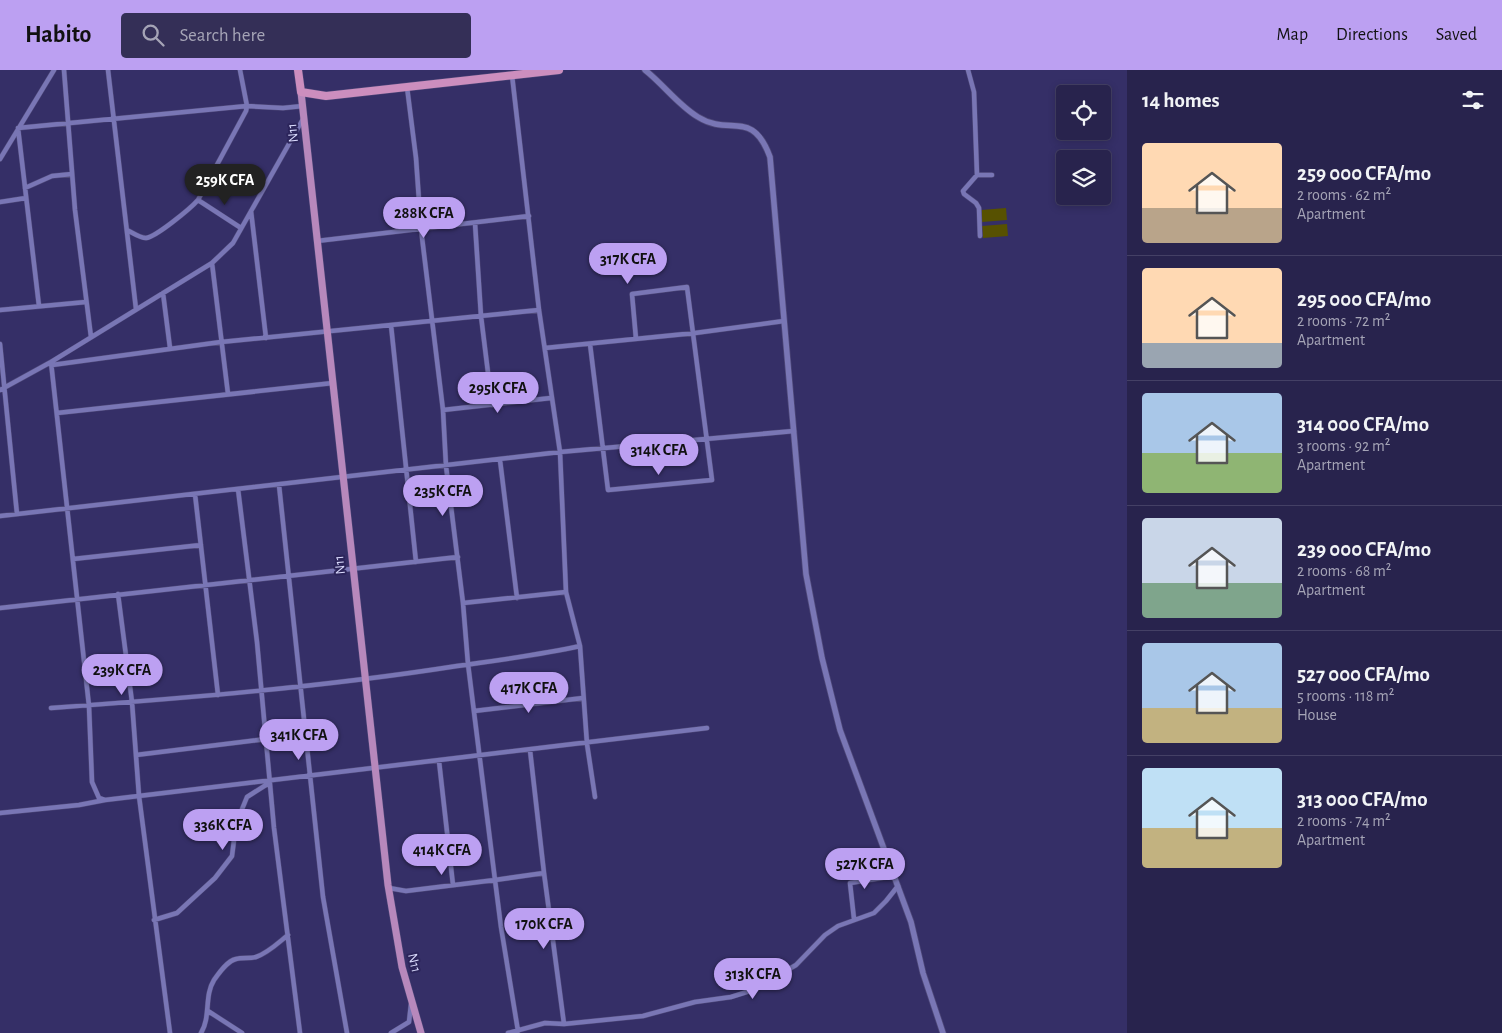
<!DOCTYPE html>
<html lang="en">
<head>
<meta charset="utf-8">
<style>
  body { margin:0; font-family:"Alegreya Sans",sans-serif; background:#342f57; color:#f1f3f6; height:100vh; display:flex; flex-direction:column; font-size:19px; white-space:nowrap }
  * { box-sizing:border-box; margin:0 }
  p { font-size:16px; color:#a5a4b6 }
  .icon { flex:none; width:28px; height:28px; fill:none; stroke:currentColor; stroke-width:2; stroke-linecap:round; stroke-linejoin:round }
  .map { position:relative; flex:1; overflow:hidden }
  .drawer { display:flex; flex-direction:column; background:#28234d; width:375px }
  .drawer>* { flex:none }
  .tools { position:absolute; left:1056px; top:15px; display:grid; gap:10px }
  .tools a { display:grid; place-items:center; width:55px; height:55px; border-radius:5px; background:#28234d; box-shadow:0 2px 8px #0003,0 0 0 1px #444065; font-size:25px }
  .price { position:absolute; translate:-50% -42px; padding:0 11px; border-radius:18px; background:#bca0f2; color:#111; font-size:16px; line-height:32px; filter:drop-shadow(0 1px 2px #0008) }
  .price::after { content:''; position:absolute; left:50%; top:30px; width:15px; height:11px; margin-left:-8px; background:inherit; clip-path:polygon(0 0,100% 0,50% 100%) }
  .price.on { background:#222; color:#fff }
  ul { padding:0; list-style:none }
  li { display:flex; align-items:center; gap:15px; height:125px; padding:0 15px }
  li+li { border-top:1px solid #444065 }
  li span { display:grid; place-items:center; flex:none; width:140px; height:100px; border-radius:5px; color:#555 }
  li>.icon { margin-inline-start:auto }
  span .icon { width:60px; height:60px; fill:#fffc; stroke-width:1 }
  li b { font-size:21px }
  h2 { display:flex; justify-content:space-between; align-items:center; height:60px; padding:0 15px; font-size:21px }
  header { display:flex; align-items:center; gap:30px; box-sizing:border-box; height:70px; padding:0 25px; background:#bca0f2; color:#111 }
  header strong { font-size:24px }
  nav { display:flex; gap:28px; margin-inline-start:auto; font-size:18px }
  .search { width:350px; height:45px; background:#342f57; display:flex; align-items:center; gap:12px; box-sizing:border-box; padding:0 18px; border-radius:5px; color:#a5a4b6; font-size:19px }
  main { display:flex; flex:1; min-height:0 }
  .map>svg:first-child { display:block }
  .green { fill:#575101 }
  .lines { fill:none; stroke-linecap:round; stroke-linejoin:round }
  .minor-casing { stroke:#4f4979; stroke-width:5.5 }
  .tertiary-casing { stroke:#4f4979; stroke-width:7 }
  .primary-casing { stroke:#4f4979; stroke-width:8 }
  .trunk-casing { stroke:#4f4979; stroke-width:9 }
  .minor { stroke:#7976b5; stroke-width:4.5 }
  .tertiary { stroke:#7976b5; stroke-width:5.5 }
  .primary { stroke:#b788bc; stroke-width:7 }
  .trunk { stroke:#cc8ebe; stroke-width:8 }
  .labels { text-anchor:middle; dominant-baseline:central; stroke-width:4; stroke-linejoin:round; paint-order:stroke }
  .street-label { font-size:14px; fill:#dbdcfe; stroke:#2c255b }
</style>
</head>
<body>
<header>
<strong>Habito</strong>
<div class="search"><svg class="icon" aria-label="search" viewBox="0 0 24 24"><circle cx="10" cy="10" r="6"/><path d="M15 15l6 6"/></svg>Search here</div>
<nav><a>Map</a><a>Directions</a><a>Saved</a></nav>
</header>
<main>
<div class="map">
<svg width="1127" height="963" viewBox="0 0 1127 963">
  <rect width="100%" height="100%" fill="#352f67"/>
  <!-- green -->
  <path class="green" d="M 1006,138 L 1007,150 L 982,152 L 981,140 Z
    M 1007,154 L 1008,166 L 983,168 L 982,156 Z"/>
  <g class="lines">
    <!-- minor casing -->
    <g class="minor-casing">
      <path id="minor" d="M 64,0 L 75,140 L 91,267
        M 108,0 L 136,239
        M 968,0 L 974,22 L 977,105 L 963,121 L 964,124 L 976,133 L 979,138 L 980,166
        M 512,5 L 539,240 L 560,382 L 566,522 L 580,576 L 587,674 L 595,727
        M 407,17 L 416,88 L 421,159 L 443,340 L 446,396 L 463,533 L 468,594 L 495,810 L 544,803
        M 18,58 L 247,36 L 283,38 L 303,36
        M 18,58 L 39,236
        M 0,89 L 54,0
        M 977,105 L 992,105
        M 25,118 L 52,106 L 72,104
        M 198,130 L 241,158
        M 0,132 L 26,128
        M 251,141 L 266,268
        M 475,153 L 481,246 L 492,335
        M 127,160 C 133,163 140,168 146,168 C 156,167 191,138 198,130 L 246,41 L 247,36 L 240,0
        M 317,171 L 529,146
        M 212,193 L 228,324
        M 163,223 L 170,278
        M 0,240 L 86,232
        M 391,255 L 416,492
        M 0,274 L 17,444
        M 590,274 L 608,420 L 712,410 L 687,217 L 632,224 L 636,269
        M 545,278 L 695,263 L 784,251
        M 51,292 L 89,636 L 92,712 L 99,728 L 105,730
        M 52,295 L 221,272 L 539,240
        M 0,320 L 51,292 L 212,193 L 233,173 L 303,49
        M 443,340 L 551,328
        M 57,343 L 333,313
        M 500,390 L 517,528
        M 279,415 L 323,827 L 347,963
        M 238,419 L 257,572 L 274,758 L 300,963
        M 195,424 L 218,625
        M 0,446 L 560,382 L 794,361
        M 73,489 L 201,475
        M 118,524 L 132,632 L 139,726 L 170,963
        M 463,533 L 566,522
        M 0,538 L 458,487
        M 51,638 C 187,628 323,617 457,596 C 499,590 540,585 580,576
        M 474,641 L 583,628
        M 530,680 L 544,803 L 564,954
        M 136,685 L 266,669
        M 439,691 L 453,815
        M 0,743 L 79,735 L 105,730 L 707,658
        M 389,818 L 406,821 L 495,810 L 501,857 L 518,961
        M 854,849 L 850,813 L 894,806
        M 154,850 L 177,843 L 215,808 L 232,786 L 236,754 L 247,727 L 269,713
        M 208,941 L 242,963
        M 201,963 C 211,947 204,926 214,910 C 219,903 227,891 236,889 C 242,887 250,889 256,887 C 268,883 278,873 288,865
        M 391,963 L 409,952 L 411,934
        M 508,963 L 545,953 L 564,954 L 643,946 L 695,932 L 731,927 L 753,920 L 796,895 L 825,865 L 838,856 L 874,843 L 886,831 L 898,816"/>
    </g>
    <!-- tertiary casing -->
    <g class="tertiary-casing">
      <path id="tertiary" d="M 645,0 C 663,14 678,35 698,47 C 730,67 752,38 770,87 L 806,504 L 822,588 L 840,660 L 911,852 L 923,903 L 943,963"/>
    </g>
    <!-- primary casing -->
    <g class="primary-casing">
      <path id="primary" d="M 301,22 L 388,815 L 402,897 L 421,963"/>
    </g>
    <!-- trunk casing -->
    <g class="trunk-casing">
      <path id="trunk" d="M 298,0 L 301,22 L 326,26 L 559,0"/>
    </g>
    <!-- minor -->
    <use href="#minor" class="minor"/>
    <!-- tertiary -->
    <use href="#tertiary" class="tertiary"/>
    <!-- primary -->
    <use href="#primary" class="primary"/>
    <!-- trunk -->
    <use href="#trunk" class="trunk"/>
  </g>
  <g class="labels">
    <!-- street labels -->
    <g class="street-label">
      <text transform="translate(293 63) rotate(-96)">N11</text>
      <text transform="translate(340 495) rotate(-96)">N11</text>
      <text transform="translate(414 893) rotate(77)">N11</text>
    </g>
  </g>
</svg>
<div class="tools">
<a><svg class="icon" aria-label="locate" viewBox="0 0 24 24"><circle cx="12" cy="12" r="6"/><path d="M12 2v4M12 18v4M2 12h4M18 12h4"/></svg></a>
<a><svg class="icon" aria-label="layers" viewBox="0 0 24 24"><path d="M12 4l9 5-9 5-9-5zM3 14l9 5 9-5"/></svg></a>
</div>
<b class="price on" style="left:225px;top:136px">259K CFA</b>
<b class="price" style="left:424px;top:169px">288K CFA</b>
<b class="price" style="left:628px;top:215px">317K CFA</b>
<b class="price" style="left:498px;top:344px">295K CFA</b>
<b class="price" style="left:659px;top:406px">314K CFA</b>
<b class="price" style="left:443px;top:447px">235K CFA</b>
<b class="price" style="left:122px;top:626px">239K CFA</b>
<b class="price" style="left:529px;top:644px">417K CFA</b>
<b class="price" style="left:299px;top:691px">341K CFA</b>
<b class="price" style="left:223px;top:781px">336K CFA</b>
<b class="price" style="left:442px;top:806px">414K CFA</b>
<b class="price" style="left:865px;top:820px">527K CFA</b>
<b class="price" style="left:544px;top:880px">170K CFA</b>
<b class="price" style="left:753px;top:930px">313K CFA</b>
</div>
<section class="drawer">
<h2>14 homes<svg class="icon" aria-label="filters" viewBox="0 0 24 24"><path d="M4 7h16M4 17h16"/><circle cx="9" cy="7" r="2"/><circle cx="15" cy="17" r="2"/></svg></h2>
<ul>
<li><span style="background:linear-gradient(#ffd9b3 65%,#b9a48a 0)"><svg class="icon" aria-label="home" viewBox="0 0 24 24"><path d="M3 11l9-7 9 7M6 9v11h12V9"/></svg></span><div><b>259 000 CFA/mo</b><p>2 rooms · 62 m²</p><p>Apartment</p></div></li>
<li><span style="background:linear-gradient(#ffd9b3 75%,#9aa5b1 0)"><svg class="icon" aria-label="home" viewBox="0 0 24 24"><path d="M3 11l9-7 9 7M6 9v11h12V9"/></svg></span><div><b>295 000 CFA/mo</b><p>2 rooms · 72 m²</p><p>Apartment</p></div></li>
<li><span style="background:linear-gradient(#a9c7e8 60%,#8fb573 0)"><svg class="icon" aria-label="home" viewBox="0 0 24 24"><path d="M3 11l9-7 9 7M6 9v11h12V9"/></svg></span><div><b>314 000 CFA/mo</b><p>3 rooms · 92 m²</p><p>Apartment</p></div></li>
<li><span style="background:linear-gradient(#c9d6e8 65%,#7fa58c 0)"><svg class="icon" aria-label="home" viewBox="0 0 24 24"><path d="M3 11l9-7 9 7M6 9v11h12V9"/></svg></span><div><b>239 000 CFA/mo</b><p>2 rooms · 68 m²</p><p>Apartment</p></div></li>
<li><span style="background:linear-gradient(#a9c7e8 65%,#c2b280 0)"><svg class="icon" aria-label="home" viewBox="0 0 24 24"><path d="M3 11l9-7 9 7M6 9v11h12V9"/></svg></span><div><b>527 000 CFA/mo</b><p>5 rooms · 118 m²</p><p>House</p></div></li>
<li><span style="background:linear-gradient(#bfe0f5 60%,#c2b280 0)"><svg class="icon" aria-label="home" viewBox="0 0 24 24"><path d="M3 11l9-7 9 7M6 9v11h12V9"/></svg></span><div><b>313 000 CFA/mo</b><p>2 rooms · 74 m²</p><p>Apartment</p></div></li>
</ul>
</section>
</main>
</body>
</html>
